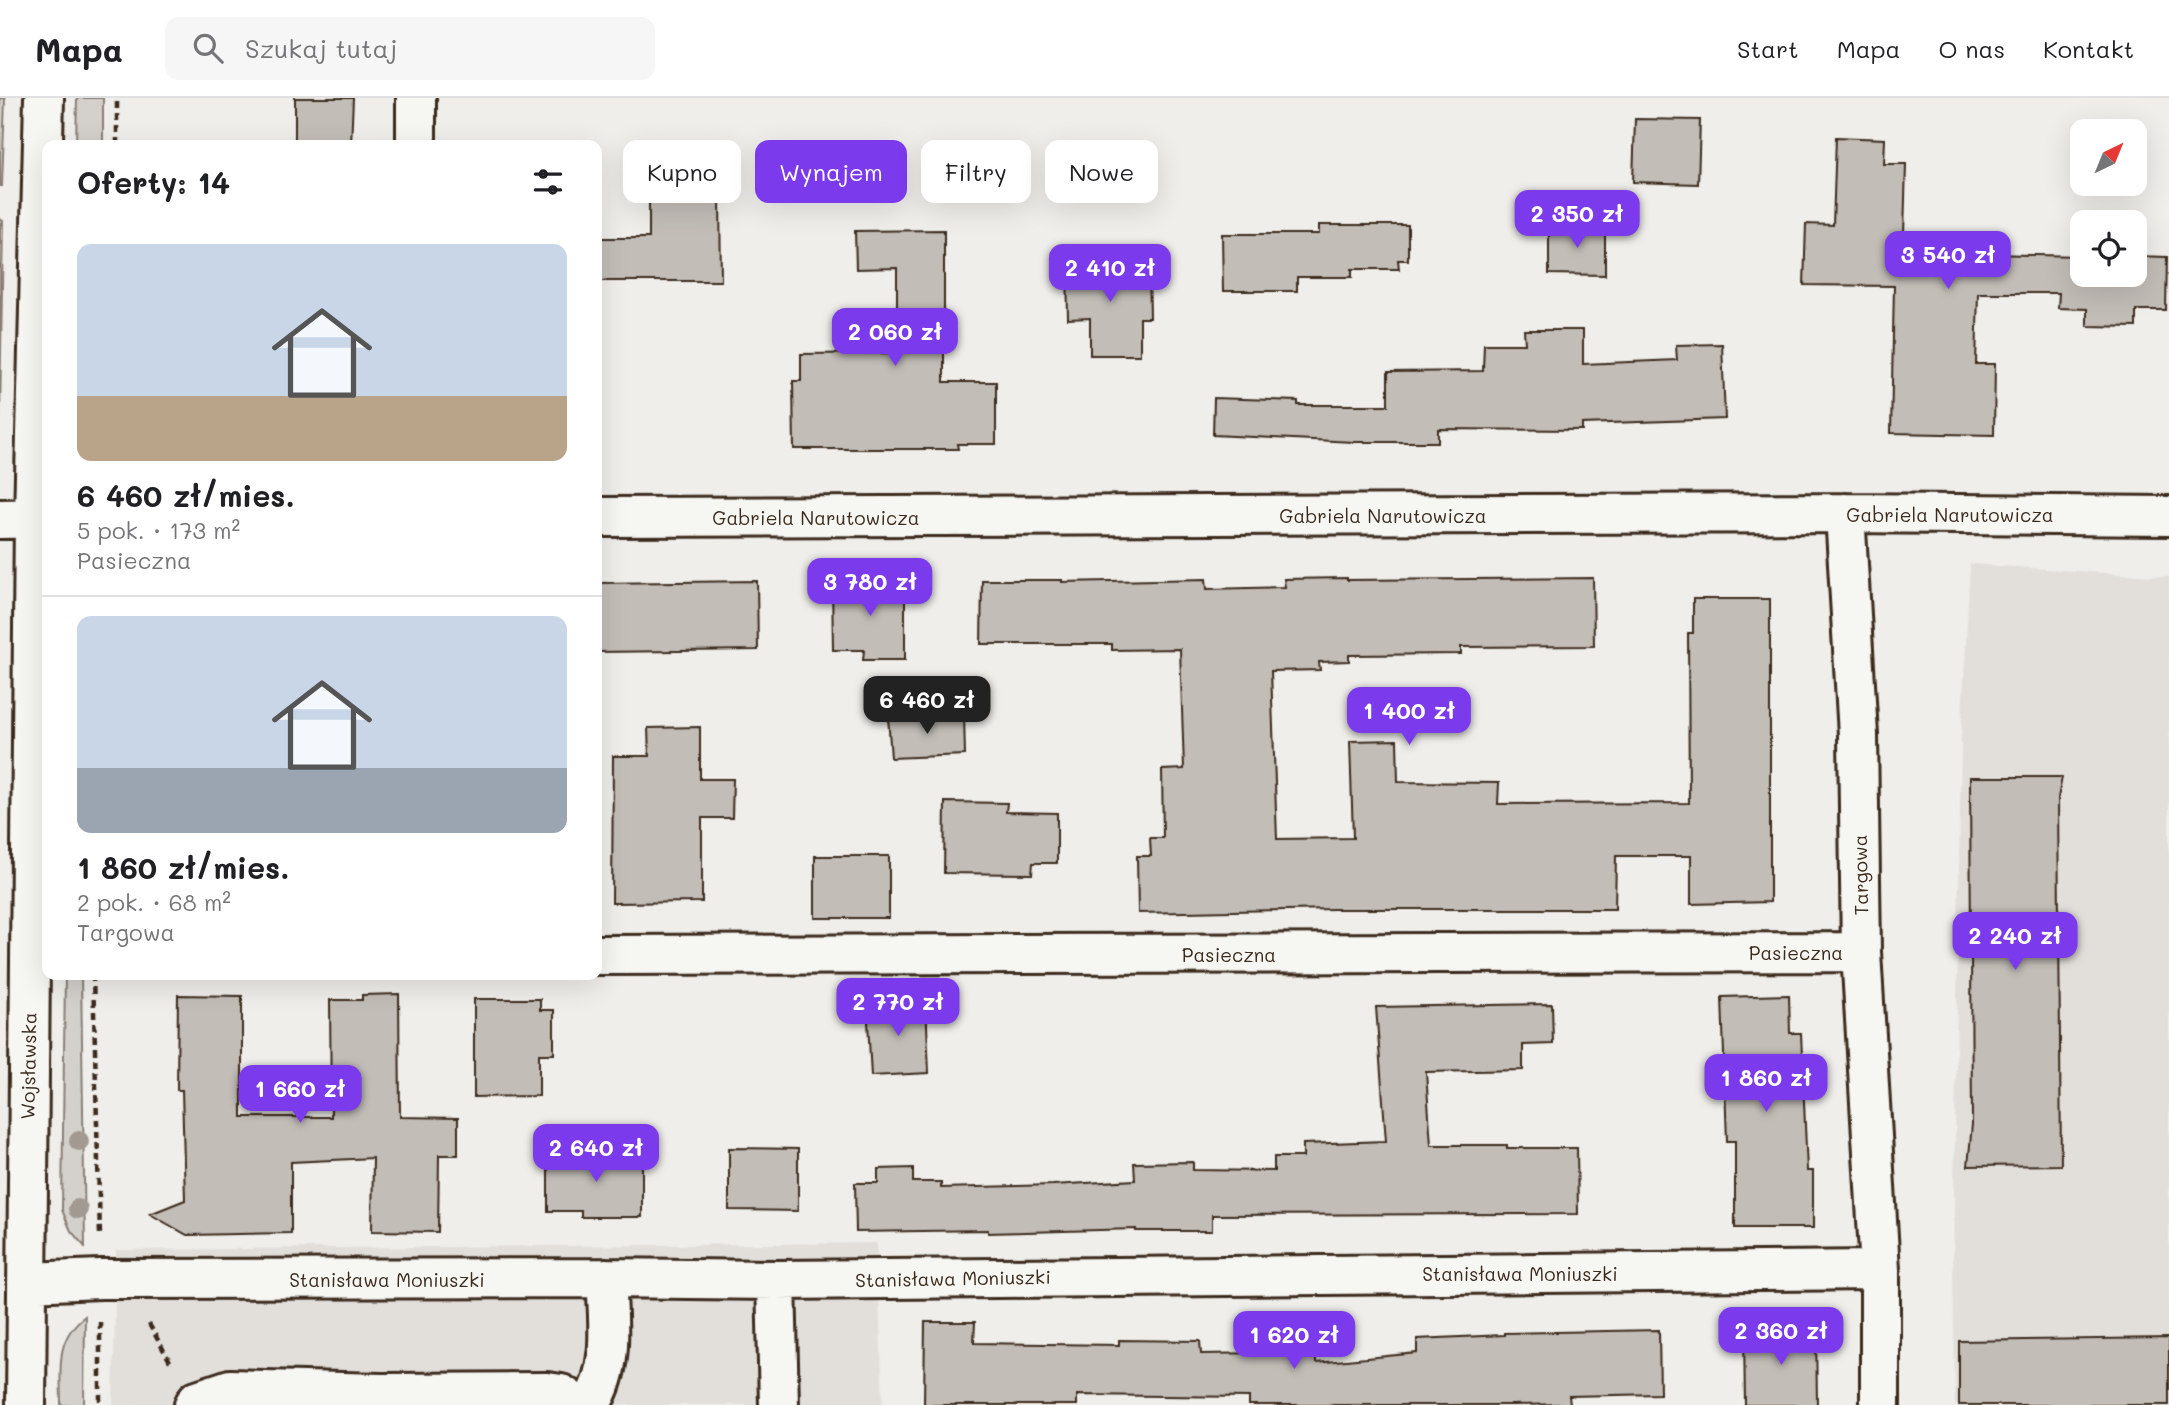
<!DOCTYPE html>
<html lang="pl">
<head>
<meta charset="utf-8">
<style>
  body { margin:0; font-family:Mali,sans-serif; background:#f6f6f6; color:#202124; height:100vh; display:flex; flex-direction:column; font-size:26px; white-space:nowrap }
  * { box-sizing:border-box; margin:0 }
  p { font-size:23px; color:#757577 }
  .icon { flex:none; width:38px; height:38px; fill:none; stroke:currentColor; stroke-width:2; stroke-linecap:round; stroke-linejoin:round }
  .map { position:relative; flex:1; overflow:hidden }
  .side { position:absolute; left:42px; top:42px; width:560px; height:840px; display:flex; flex-direction:column; background:#fff; border-radius:14px; box-shadow:0 7px 28px #0002 }
  .side>* { flex:none }
  .top-card { position:absolute; left:623px; top:42px; width:665px; height:63px; display:flex; gap:14px }
  .needle { width:46px; rotate:43deg }
  .controls { position:absolute; left:2070px; top:21px; display:grid; gap:14px }
  .controls a { display:grid; place-items:center; width:77px; height:77px; border-radius:14px; background:#fff; box-shadow:0 7px 28px #0002; font-size:35px }
  .price { position:absolute; translate:-50% -60px; padding:0 16px; border-radius:14px; background:#7c3aed; color:#fff; font-size:23px; line-height:46px; filter:drop-shadow(0 2px 4px #0008) }
  .price::after { content:''; position:absolute; left:50%; top:42px; width:21px; height:16px; margin-left:-10px; background:inherit; clip-path:polygon(0 0,100% 0,50% 100%) }
  .price.active { background:#222; color:#fff }
  ul { padding:0; list-style:none }
  li { display:grid; align-content:center; gap:14px; height:371px; padding:0 35px }
  li+li { border-top:2px solid #e0e0e0 }
  li span { display:grid; place-items:center; height:217px; border-radius:14px; color:#555 }
  li>.icon { margin-inline-start:auto }
  span .icon { width:126px; height:126px; fill:#fffc; stroke-width:1 }
  li b { font-size:30px }
  h2 { display:flex; justify-content:space-between; align-items:center; height:84px; padding:0 35px; font-size:30px }
  .chip { padding:0 24px; border-radius:14px; background:#fff; box-shadow:0 7px 28px #0002; font-size:24px; line-height:63px }
  .chip.active { background:#7c3aed; color:#fff }
  header { display:flex; align-items:center; gap:42px; box-sizing:border-box; height:98px; padding:0 35px; background:#fff; border-bottom:2px solid #e0e0e0 }
  header strong { font-size:33px }
  nav { display:flex; gap:38px; margin-inline-start:auto; font-size:24px }
  .search { width:490px; height:63px; background:#f6f6f6; display:flex; align-items:center; gap:18px; box-sizing:border-box; padding:0 24px; border-radius:14px; color:#757577; font-size:26px }
  .map>svg:first-child { display:block }
  .built { fill:#e2dfdb }
  .green { fill:#d4d1cc; stroke:#887e75; stroke-width:2 }
  .building { fill:#c2bdb7; stroke:#3b2a1e; stroke-width:2 }
  .lines { fill:none; stroke-linecap:round; stroke-linejoin:round }
  .minor-casing { stroke:#3b2a1e; stroke-width:44 }
  .path { stroke:#3b2a1e; stroke-width:4.5; stroke-dasharray:7 5; stroke-linecap:butt }
  .minor { stroke:#f6f6f2; stroke-width:38 }
  .tree { fill:#a19992 }
  .labels { text-anchor:middle; dominant-baseline:central; stroke-width:5; stroke-linejoin:round; paint-order:stroke }
  .street-label { font-size:19px; fill:#3b2a1e; stroke:#f6f6f2 }
</style>
</head>
<body>
<header>
<strong>Mapa</strong>
<div class="search"><svg class="icon" aria-label="search" viewBox="0 0 24 24"><circle cx="10" cy="10" r="6"/><path d="M15 15l6 6"/></svg>Szukaj tutaj</div>
<nav><a>Start</a><a>Mapa</a><a>O nas</a><a>Kontakt</a></nav>
</header>
<div class="map">
<svg width="2169" height="1307" viewBox="0 0 2169 1307">
  <rect width="100%" height="100%" fill="#efeeea"/>
  <filter id="ink" filterUnits="userSpaceOnUse"><feTurbulence type="fractalNoise" baseFrequency=".0143" numOctaves="2"/><feDisplacementMap in="SourceGraphic" scale="14" xChannelSelector="R" yChannelSelector="G"/><feConvolveMatrix kernelMatrix="1 2 1 2 8 2 1 2 1" color-interpolation-filters="sRGB"/></filter>
  <g filter="url(#ink)">
    <!-- built -->
    <path class="built" d="M 1970,466 L 2169,479 L 2169,1307 L 1955,1307 L 1953,1163 L 1961,640 Z
      M 877,1145 L 883,1307 L 113,1307 L 116,1152 Z"/>
    <!-- green -->
    <path class="green" d="M 0,0 L 5,0 L 2,88 L 0,88 Z
      M 77,0 L 103,0 L 103,47 L 76,47 Z
      M 0,121 L 3,123 L 0,323 Z
      M 65,877 L 81,877 L 85,1149 L 71,1133 L 62,1112 Z
      M 85,1218 L 84,1307 L 61,1307 C 61,1273 54,1241 85,1218 Z"/>
    <!-- building -->
    <path class="building" d="M 295,0 L 353,0 L 351,47 L 295,47 Z
      M 1635,21 L 1700,22 L 1698,86 L 1633,84 Z
      M 1836,39 L 1885,41 L 1884,66 L 1906,66 L 1904,136 L 1989,138 L 1988,156 L 2082,158 L 2082,177 L 2135,177 L 2135,158 L 2167,159 L 2166,212 L 2136,212 L 2136,229 L 2087,228 L 2087,211 L 2058,210 L 2059,195 L 1978,195 L 1976,266 L 1995,266 L 1994,337 L 1891,335 L 1894,188 L 1804,187 L 1806,126 L 1833,127 Z
      M 649,100 L 720,100 L 721,183 L 597,183 L 597,140 L 649,140 Z
      M 1319,127 L 1408,127 L 1408,162 L 1398,162 L 1399,171 L 1352,171 L 1352,179 L 1297,179 L 1297,193 L 1223,193 L 1222,136 L 1319,136 Z
      M 1549,127 L 1605,127 L 1605,177 L 1549,176 Z
      M 944,132 L 944,284 L 996,284 L 996,346 L 957,346 L 958,351 L 794,351 L 793,283 L 801,283 L 801,256 L 897,255 L 897,170 L 856,171 L 855,133 Z
      M 1149,165 L 1150,220 L 1140,220 L 1140,257 L 1090,257 L 1090,220 L 1068,221 L 1067,166 Z
      M 1524,232 L 1583,232 L 1583,266 L 1677,262 L 1676,247 L 1722,246 L 1725,321 L 1582,326 L 1582,332 L 1438,331 L 1438,344 L 1354,344 L 1213,337 L 1214,300 L 1298,303 L 1298,307 L 1388,307 L 1388,274 L 1483,273 L 1484,246 L 1525,246 Z
      M 1347,480 L 1347,482 L 1593,480 L 1594,548 L 1461,549 L 1461,556 L 1349,557 L 1349,563 L 1319,564 L 1320,572 L 1271,573 L 1277,741 L 1353,740 L 1350,643 L 1397,642 L 1398,684 L 1499,685 L 1498,706 L 1689,705 L 1688,535 L 1693,535 L 1693,501 L 1770,501 L 1770,804 L 1691,806 L 1691,758 L 1616,758 L 1615,811 L 1334,811 L 1138,815 L 1137,758 L 1151,758 L 1150,740 L 1163,740 L 1162,672 L 1184,671 L 1180,551 L 1112,552 L 1112,546 L 981,546 L 982,482 L 1062,482 L 1062,484 L 1206,481 L 1207,491 L 1285,489 L 1284,481 Z
      M 757,483 L 758,552 L 597,554 L 597,485 Z
      M 832,483 L 905,483 L 905,562 L 863,562 L 864,552 L 833,552 Z
      M 964,616 L 965,657 L 891,660 L 888,618 Z
      M 700,629 L 700,681 L 733,681 L 732,720 L 702,720 L 702,804 L 612,805 L 613,658 L 649,658 L 648,630 Z
      M 1970,679 L 2062,679 L 2058,700 L 2061,1067 L 1968,1068 L 1972,1026 Z
      M 945,704 L 1007,705 L 1006,714 L 1057,715 L 1057,765 L 1033,765 L 1032,776 L 944,775 Z
      M 815,758 L 889,758 L 889,820 L 815,820 Z
      M 399,896 L 400,1019 L 458,1020 L 458,1057 L 439,1057 L 438,1134 L 372,1133 L 373,1060 L 291,1064 L 291,1135 L 187,1137 L 150,1116 L 185,1102 L 182,992 L 177,992 L 178,897 L 242,898 L 242,1019 L 331,1019 L 330,902 L 362,902 L 362,897 Z
      M 1789,897 L 1790,935 L 1801,935 L 1807,1073 L 1813,1073 L 1813,1130 L 1735,1130 L 1735,1043 L 1727,1043 L 1722,899 Z
      M 474,901 L 540,901 L 540,912 L 554,912 L 554,956 L 539,956 L 539,998 L 474,999 Z
      M 926,903 L 929,975 L 871,978 L 867,906 Z
      M 1552,906 L 1553,946 L 1523,947 L 1523,972 L 1426,974 L 1431,1047 L 1507,1047 L 1507,1050 L 1577,1050 L 1578,1116 L 1212,1117 L 1212,1133 L 1136,1133 L 1136,1131 L 988,1135 L 988,1132 L 856,1134 L 855,1085 L 878,1085 L 878,1071 L 913,1070 L 913,1084 L 941,1084 L 941,1090 L 1053,1087 L 1135,1082 L 1134,1065 L 1193,1064 L 1193,1072 L 1274,1073 L 1274,1059 L 1303,1059 L 1303,1046 L 1386,1043 L 1376,909 Z
      M 729,1050 L 798,1051 L 798,1113 L 729,1112 Z
      M 548,1054 L 642,1054 L 642,1119 L 581,1119 L 581,1113 L 548,1113 Z
      M 925,1224 L 975,1224 L 974,1245 L 1119,1247 L 1119,1242 L 1200,1243 L 1201,1256 L 1316,1254 L 1316,1265 L 1417,1255 L 1417,1241 L 1504,1237 L 1504,1235 L 1659,1232 L 1660,1296 L 1569,1298 L 1570,1306 L 1512,1307 L 1249,1307 L 1249,1299 L 1077,1297 L 1077,1307 L 924,1307 Z
      M 1816,1230 L 1817,1307 L 1745,1307 L 1744,1231 Z
      M 2169,1240 L 2169,1307 L 1959,1307 L 1959,1243 Z"/>
    <g class="lines">
      <!-- minor casing -->
      <g class="minor-casing">
        <path id="minor" d="M 416,47 L 416,0
          M 1845,415 L 1858,637 L 1861,854 L 1880,1172 L 1880,1307
          M 597,419 L 1845,415 L 2169,418
          M 0,421 L 47,420
          M 597,857 L 1861,854
          M 776,1182 L 779,1307
          M 27,1184 L 101,1181 L 606,1180 L 776,1182 L 1880,1172
          M 26,1307 L 34,420 L 44,0
          M 194,1307 L 197,1302 L 230,1291 L 382,1295 L 547,1294 L 561,1296 L 577,1307
          M 590,1307 C 615,1270 608,1222 606,1180"/>
      </g>
      <!-- path -->
      <path class="path" d="M 117,47 L 117,0
        M 93,877 L 100,1138
        M 100,1224 L 100,1307
        M 149,1226 L 172,1267"/>
      <!-- minor -->
      <use href="#minor" class="minor"/>
    </g>
    <!-- trees -->
    <g class="tree">
      <circle cx="79" cy="1043" r="10"/>
      <circle cx="78" cy="1111" r="10"/>
    </g>
  </g>
  <g class="labels">
    <!-- street labels -->
    <g class="street-label">
      <text x="1950" y="416">Gabriela Narutowicza</text>
      <text x="1383" y="417">Gabriela Narutowicza</text>
      <text x="816" y="419">Gabriela Narutowicza</text>
      <text transform="translate(1860 777) rotate(-91)">Targowa</text>
      <text x="1796" y="854">Pasieczna</text>
      <text x="1229" y="856">Pasieczna</text>
      <text transform="translate(28 968) rotate(-89)">Wojsławska</text>
      <text x="1520" y="1175">Stanisława Moniuszki</text>
      <text transform="translate(953 1180) rotate(-1)">Stanisława Moniuszki</text>
      <text x="387" y="1181">Stanisława Moniuszki</text>
    </g>
  </g>
</svg>
<div class="controls">
<a><svg class="needle" viewBox="-14 -14 28 28"><path d="M0-13l5 13h-10z" fill="#e53935"/><path d="M0 13l5-13h-10z" fill="#757577"/></svg></a>
<a><svg class="icon" aria-label="locate" viewBox="0 0 24 24"><circle cx="12" cy="12" r="6"/><path d="M12 2v4M12 18v4M2 12h4M18 12h4"/></svg></a>
</div>
<b class="price" style="left:1577px;top:152px">2 350 zł</b>
<b class="price" style="left:1948px;top:193px">3 540 zł</b>
<b class="price" style="left:1110px;top:206px">2 410 zł</b>
<b class="price" style="left:895px;top:270px">2 060 zł</b>
<b class="price" style="left:870px;top:520px">3 780 zł</b>
<b class="price active" style="left:927px;top:638px">6 460 zł</b>
<b class="price" style="left:1409px;top:649px">1 400 zł</b>
<b class="price" style="left:2015px;top:874px">2 240 zł</b>
<b class="price" style="left:898px;top:940px">2 770 zł</b>
<b class="price" style="left:1766px;top:1016px">1 860 zł</b>
<b class="price" style="left:300px;top:1027px">1 660 zł</b>
<b class="price" style="left:596px;top:1086px">2 640 zł</b>
<b class="price" style="left:1781px;top:1269px">2 360 zł</b>
<b class="price" style="left:1294px;top:1273px">1 620 zł</b>
<div class="top-card">
<a class="chip">Kupno</a>
<a class="chip active">Wynajem</a>
<a class="chip">Filtry</a>
<a class="chip">Nowe</a>
</div>
<section class="side">
<h2>Oferty: 14<svg class="icon" aria-label="filters" viewBox="0 0 24 24"><path d="M4 7h16M4 17h16"/><circle cx="9" cy="7" r="2"/><circle cx="15" cy="17" r="2"/></svg></h2>
<ul>
<li><span style="background:linear-gradient(#c9d6e8 70%,#b9a48a 0)"><svg class="icon" aria-label="home" viewBox="0 0 24 24"><path d="M3 11l9-7 9 7M6 9v11h12V9"/></svg></span><div><b>6 460 zł/mies.</b><p>5 pok. · 173 m²</p><p>Pasieczna</p></div></li>
<li><span style="background:linear-gradient(#c9d6e8 70%,#9aa5b1 0)"><svg class="icon" aria-label="home" viewBox="0 0 24 24"><path d="M3 11l9-7 9 7M6 9v11h12V9"/></svg></span><div><b>1 860 zł/mies.</b><p>2 pok. · 68 m²</p><p>Targowa</p></div></li>
</ul>
</section>
</div>
</body>
</html>
